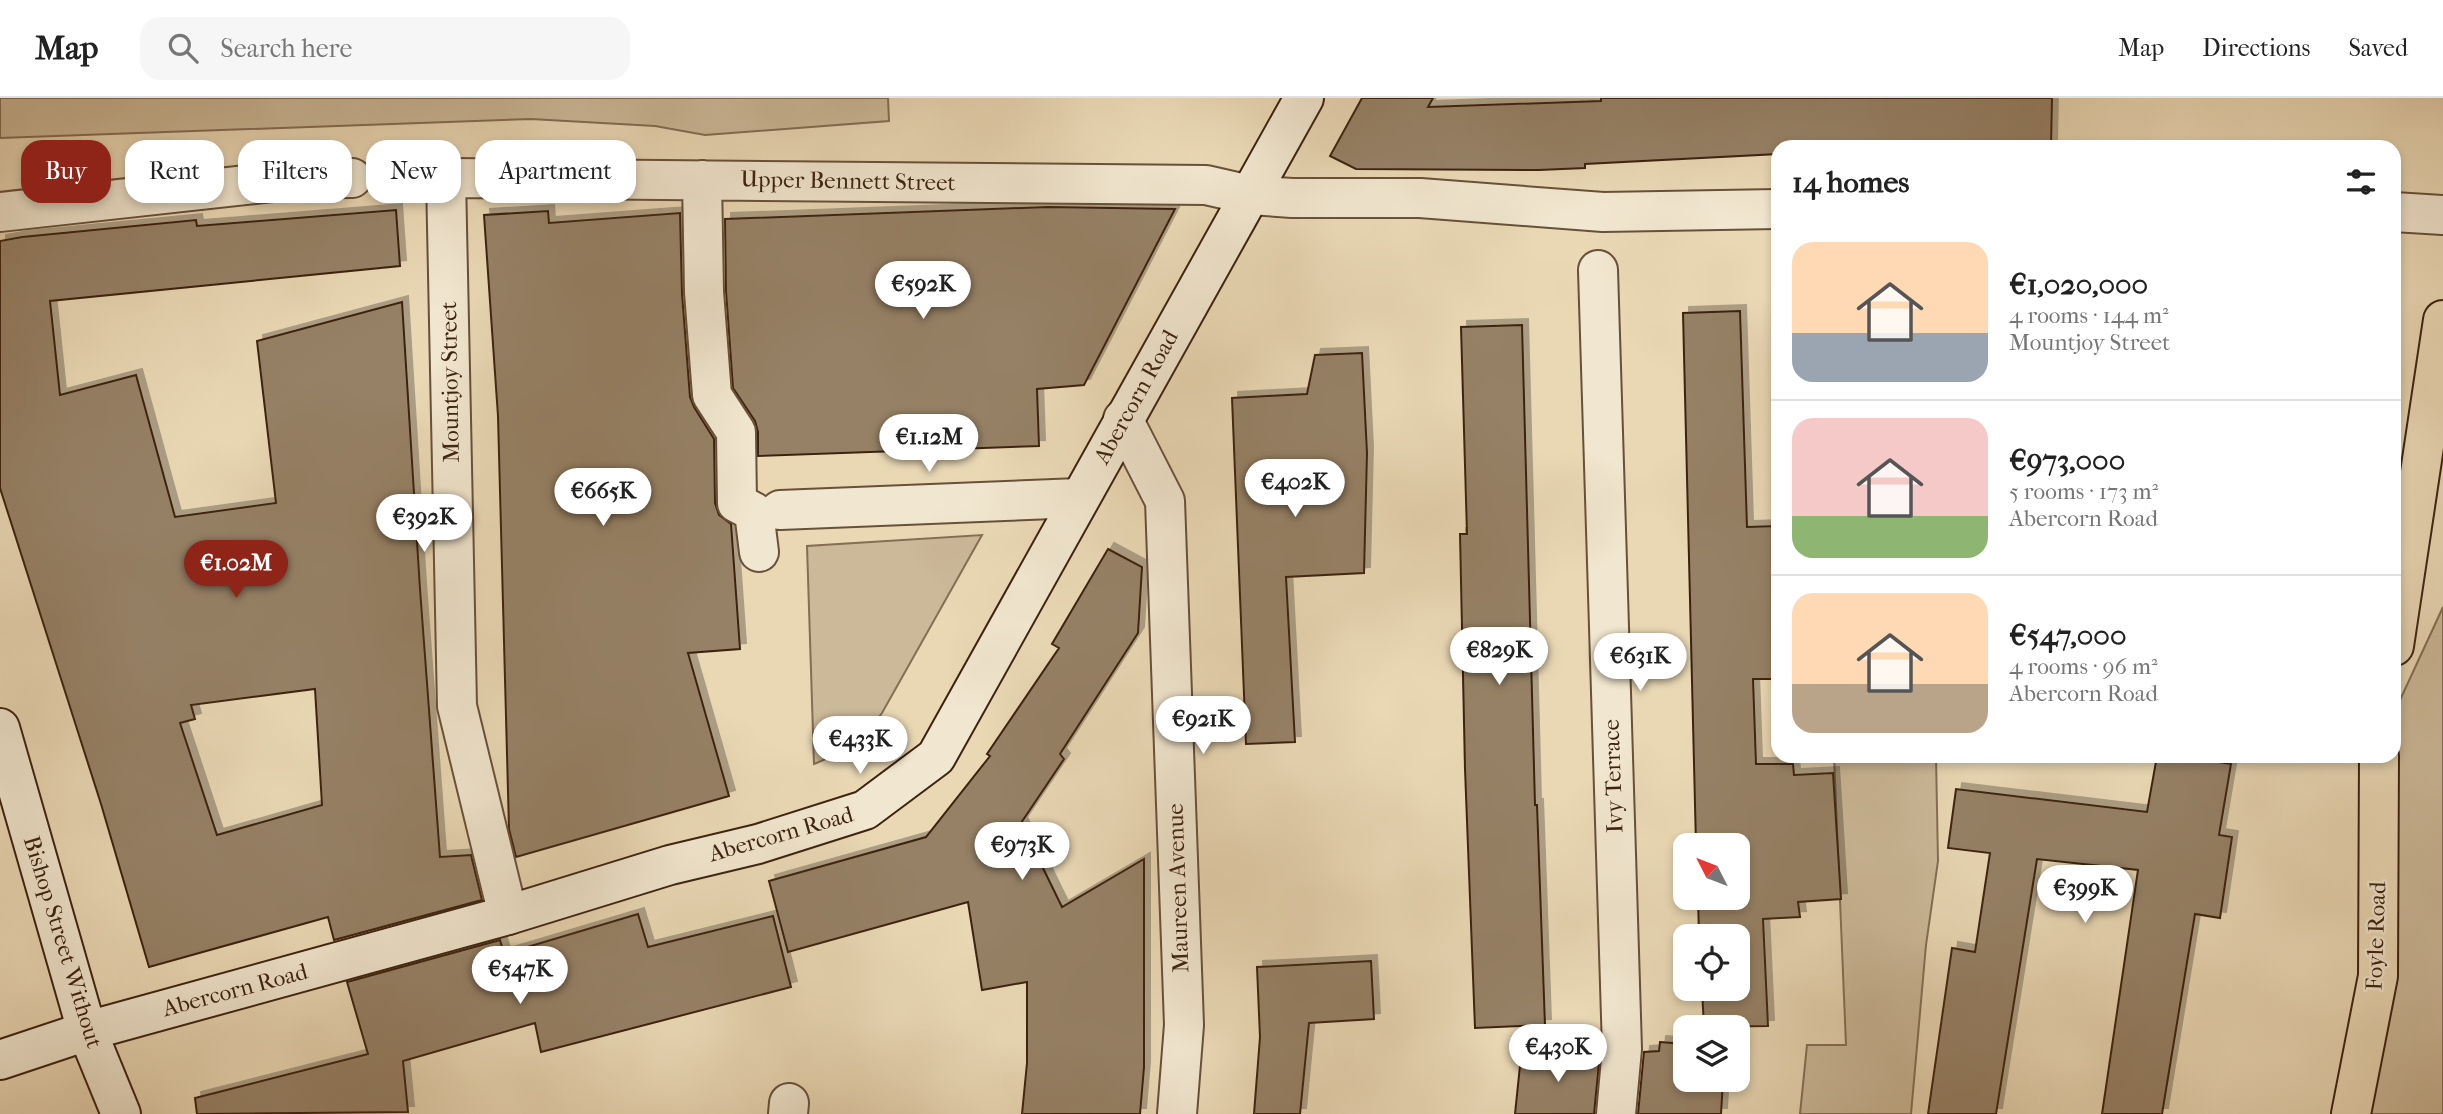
<!DOCTYPE html>
<html lang="en">
<head>
<meta charset="utf-8">
<style>
  body { margin:0; font-family:"IM FELL French Canon",serif; background:#f6f6f6; color:#222; height:100vh; display:flex; flex-direction:column; font-size:26px; white-space:nowrap }
  * { box-sizing:border-box; margin:0 }
  p { font-size:23px; color:#767676 }
  .icon { flex:none; width:38px; height:38px; fill:none; stroke:currentColor; stroke-width:2; stroke-linecap:round; stroke-linejoin:round }
  .map { position:relative; flex:1; overflow:hidden }
  .details { position:absolute; left:1771px; top:42px; width:630px; height:623px; display:flex; flex-direction:column; background:#fff; border-radius:21px; box-shadow:0 4px 10px #0003 }
  .details>* { flex:none }
  .guide { position:absolute; left:21px; top:42px; width:665px; height:63px; display:flex; gap:14px }
  .needle { width:46px; rotate:312deg }
  .tools { position:absolute; left:1673px; top:735px; display:grid; gap:14px }
  .tools a { display:grid; place-items:center; width:77px; height:77px; border-radius:14px; background:#fff; box-shadow:0 4px 10px #0003; font-size:35px }
  .price { position:absolute; translate:-50% -60px; padding:0 16px; border-radius:24px; background:#fff; color:#222; font-size:23px; line-height:46px; filter:drop-shadow(0 2px 4px #0008) }
  .price::after { content:''; position:absolute; left:50%; top:42px; width:21px; height:16px; margin-left:-10px; background:inherit; clip-path:polygon(0 0,100% 0,50% 100%) }
  .price.selected { background:#8f2418; color:#fff }
  ul { padding:0; list-style:none }
  li { display:flex; align-items:center; gap:21px; height:175px; padding:0 21px }
  li+li { border-top:2px solid #e0e0e0 }
  li span { display:grid; place-items:center; flex:none; width:196px; height:140px; border-radius:21px; color:#555 }
  li>.icon { margin-inline-start:auto }
  span .icon { width:84px; height:84px; fill:#fffc; stroke-width:1 }
  li b { font-size:30px }
  h2 { display:flex; justify-content:space-between; align-items:center; height:84px; padding:0 21px; font-size:30px }
  .tag { padding:0 24px; border-radius:21px; background:#fff; box-shadow:0 4px 10px #0003; font-size:24px; line-height:63px }
  .tag.selected { background:#8f2418; color:#fff }
  header { display:flex; align-items:center; gap:42px; box-sizing:border-box; height:98px; padding:0 35px; background:#fff; border-bottom:2px solid #e0e0e0 }
  header strong { font-size:33px }
  nav { display:flex; gap:38px; margin-inline-start:auto; font-size:24px }
  .search { width:490px; height:63px; background:#f6f6f6; display:flex; align-items:center; gap:18px; box-sizing:border-box; padding:0 24px; border-radius:21px; color:#767676; font-size:26px }
  .map>svg:first-child { display:block }
  .green { fill:#ccb999; stroke:#846e54; stroke-width:2 }
  .building { fill:#968166; stroke:#3c2310; stroke-width:2; fill-rule:evenodd; filter:url(#shadow) }
  .lines { fill:none; stroke-linecap:round; stroke-linejoin:round }
  .street-casing { stroke:#685039; stroke-width:42 }
  .secondary-casing { stroke:#3c2310; stroke-width:42 }
  .primary-casing { stroke:#3c2310; stroke-width:42 }
  .street { stroke:#f1e6cf; stroke-width:38 }
  .secondary { stroke:#f1e6cf; stroke-width:38 }
  .primary { stroke:#ead8b5; stroke-width:38 }
  .labels { text-anchor:middle; dominant-baseline:central; stroke-width:5; stroke-linejoin:round; paint-order:stroke }
  .street-label { font-size:23px; fill:#3c2310; stroke:#f1e6cf }
</style>
</head>
<body>
<header>
<strong>Map</strong>
<div class="search"><svg class="icon" aria-label="search" viewBox="0 0 24 24"><circle cx="10" cy="10" r="6"/><path d="M15 15l6 6"/></svg>Search here</div>
<nav><a>Map</a><a>Directions</a><a>Saved</a></nav>
</header>
<div class="map">
<svg width="2443" height="1016" viewBox="0 0 2443 1016">
  <defs>
    <filter id="shadow"><feDropShadow dx="6" dy="-6" stdDeviation="0" flood-color="#0004"/></filter>
  </defs>
  <rect width="100%" height="100%" fill="#ead8b5"/>
  <filter id="stains"><feTurbulence type="fractalNoise" baseFrequency=".00286" numOctaves="4"/><feColorMatrix values="0 0 0 0 .2 0 0 0 0 .09 0 0 0 0 .02 0 0 0 .5 -.17"/></filter>
  <radialGradient id="worn" r=".72"><stop offset=".6" stop-color="#630" stop-opacity="0"/><stop offset="1" stop-color="#630" stop-opacity=".3"/></radialGradient>
  <!-- green -->
  <path class="green" d="M 0,0 L 888,0 L 889,23 L 705,37 L 655,28 L 531,21 L 0,40 Z
    M 982,437 L 882,615 C 861,644 847,653 814,666 L 807,448 Z
    M 2443,509 L 2443,1016 L 2351,1016 L 2394,658 L 2394,615 Z
    M 1834,658 L 1936,658 L 1938,763 L 1926,847 L 1911,1016 L 1800,1016 L 1807,947 L 1846,947 Z"/>
  <!-- building -->
  <path class="building" d="M 1362,0 L 1433,0 L 1428,9 L 1601,3 L 1601,0 L 2052,0 L 2051,49 L 1778,49 L 1778,56 L 1585,66 L 1585,70 L 1539,72 L 1356,71 L 1330,58 Z
    M 1048,109 L 1175,111 L 1084,287 L 1037,291 L 1039,348 L 758,358 L 758,334 L 755,323 L 733,290 L 726,193 L 725,121 Z
    M 396,112 L 400,168 L 50,203 L 60,297 L 136,277 L 175,419 L 276,405 L 257,243 L 402,204 L 420,491 L 440,759 L 471,757 L 482,802 L 334,842 L 328,819 L 149,869 L 101,706 L 0,390 L 0,143 L 22,139 L 196,122 L 197,128 ZM 315,591 L 322,707 L 217,737 L 180,625 L 195,621 L 191,607 Z
    M 548,113 L 549,125 L 680,115 L 682,196 L 690,299 L 694,309 L 714,341 L 715,405 L 719,417 L 731,426 L 740,551 L 688,555 L 729,698 L 516,759 L 509,731 L 498,318 L 484,117 Z
    M 1740,213 L 1747,429 L 1778,428 L 1778,581 L 1753,581 L 1756,666 L 1793,666 L 1794,677 L 1833,675 L 1841,801 L 1798,804 L 1800,819 L 1763,821 L 1768,928 L 1704,929 L 1702,891 L 1738,891 L 1738,838 L 1699,838 L 1698,800 L 1738,800 L 1738,747 L 1696,747 L 1683,215 Z
    M 1522,227 L 1535,707 L 1537,707 L 1545,927 L 1475,930 L 1465,671 L 1460,436 L 1467,436 L 1461,229 Z
    M 1362,255 L 1367,355 L 1364,475 L 1286,479 L 1295,644 L 1246,646 L 1232,300 L 1307,296 L 1315,257 Z
    M 1108,451 L 1142,469 L 1138,535 L 1060,656 L 1064,661 L 1021,725 L 1062,809 L 1144,761 L 1144,969 L 1140,1016 L 1022,1016 L 1027,965 L 1027,884 L 982,892 L 968,804 L 788,854 L 769,783 L 926,739 L 990,658 L 987,656 L 1059,550 L 1052,546 Z
    M 2157,658 L 2181,658 L 2231,666 L 2219,737 L 2232,739 L 2220,820 L 2195,816 L 2162,1016 L 2102,1016 L 2138,772 L 2037,761 L 1996,1016 L 1928,1016 L 1952,850 L 1975,854 L 1990,755 L 1948,750 L 1956,691 L 2147,714 Z
    M 638,816 L 648,849 L 773,818 L 791,889 L 541,954 L 535,925 L 403,963 L 408,1014 L 197,1016 L 195,1000 L 368,956 L 347,884 L 500,842 L 504,856 Z
    M 1371,863 L 1374,921 L 1309,925 L 1300,1016 L 1254,1016 L 1260,939 L 1257,869 Z
    M 1660,944 L 1685,946 L 1685,982 L 1723,982 L 1721,1016 L 1638,1016 L 1644,954 L 1659,953 Z
    M 1600,955 L 1594,1016 L 1515,1016 L 1521,958 Z"/>
  <g class="lines">
    <!-- street casing -->
    <g class="street-casing">
      <path id="street" d="M 702,82 L 704,194 L 712,297 L 736,334 L 737,405 L 754,414 L 759,454
        M 0,114 L 301,81 L 352,80
        M 2394,114 L 2443,117
        M 1598,172 L 1622,951 L 1616,1016
        M 1123,321 L 1165,403 L 1184,927 L 1177,1016
        M 780,412 L 1079,400
        M 508,817 L 457,608 L 446,80 L 1206,87 L 1250,97 L 1292,100 L 1420,100 L 1603,114 L 1778,111
        M 788,1016 L 789,1005"/>
    </g>
    <!-- secondary casing -->
    <g class="secondary-casing">
      <path id="secondary" d="M 0,630 L 87,933 L 121,1016
        M 0,962 L 87,933 L 508,817 L 670,767 L 758,746 L 865,712 L 936,659 L 1304,0"/>
    </g>
    <!-- primary casing -->
    <g class="primary-casing">
      <path id="primary" d="M 2394,548 L 2443,222
        M 2351,1016 L 2378,878 L 2379,658"/>
    </g>
    <!-- street -->
    <use href="#street" class="street"/>
    <!-- secondary -->
    <use href="#secondary" class="secondary"/>
    <!-- primary -->
    <use href="#primary" class="primary"/>
  </g>
  <g class="labels">
    <!-- street labels -->
    <g class="street-label">
      <text transform="translate(848 83) rotate(1)">Upper Bennett Street</text>
      <text transform="translate(450 284) rotate(-91)">Mountjoy Street</text>
      <text transform="translate(1136 299) rotate(-61)">Abercorn Road</text>
      <text transform="translate(1613 678) rotate(-92)">Ivy Terrace</text>
      <text transform="translate(781 736) rotate(-16)">Abercorn Road</text>
      <text transform="translate(1178 790) rotate(-92)">Maureen Avenue</text>
      <text transform="translate(2376 838) rotate(-88)">Foyle Road</text>
      <text transform="translate(63 844) rotate(73)">Bishop Street Without</text>
      <text transform="translate(235 892) rotate(-15)">Abercorn Road</text>
    </g>
  </g>
  <rect width="100%" height="100%" filter="url(#stains)"/>
  <rect width="100%" height="100%" fill="url(#worn)"/>
</svg>
<div class="tools">
<a><svg class="needle" viewBox="-14 -14 28 28"><path d="M0-13l5 13h-10z" fill="#e53935"/><path d="M0 13l5-13h-10z" fill="#767676"/></svg></a>
<a><svg class="icon" aria-label="locate" viewBox="0 0 24 24"><circle cx="12" cy="12" r="6"/><path d="M12 2v4M12 18v4M2 12h4M18 12h4"/></svg></a>
<a><svg class="icon" aria-label="layers" viewBox="0 0 24 24"><path d="M12 4l9 5-9 5-9-5zM3 14l9 5 9-5"/></svg></a>
</div>
<b class="price" style="left:923px;top:223px">€592K</b>
<b class="price" style="left:929px;top:376px">€1.12M</b>
<b class="price" style="left:1295px;top:421px">€402K</b>
<b class="price" style="left:603px;top:430px">€665K</b>
<b class="price" style="left:424px;top:456px">€392K</b>
<b class="price selected" style="left:236px;top:502px">€1.02M</b>
<b class="price" style="left:1499px;top:589px">€829K</b>
<b class="price" style="left:1640px;top:595px">€631K</b>
<b class="price" style="left:1203px;top:658px">€921K</b>
<b class="price" style="left:860px;top:678px">€433K</b>
<b class="price" style="left:1022px;top:784px">€973K</b>
<b class="price" style="left:2085px;top:827px">€399K</b>
<b class="price" style="left:520px;top:908px">€547K</b>
<b class="price" style="left:1558px;top:986px">€430K</b>
<div class="guide">
<a class="tag selected">Buy</a>
<a class="tag">Rent</a>
<a class="tag">Filters</a>
<a class="tag">New</a>
<a class="tag">Apartment</a>
</div>
<section class="details">
<h2>14 homes<svg class="icon" aria-label="filters" viewBox="0 0 24 24"><path d="M4 7h16M4 17h16"/><circle cx="9" cy="7" r="2"/><circle cx="15" cy="17" r="2"/></svg></h2>
<ul>
<li><span style="background:linear-gradient(#ffd9b3 65%,#9aa5b1 0)"><svg class="icon" aria-label="home" viewBox="0 0 24 24"><path d="M3 11l9-7 9 7M6 9v11h12V9"/></svg></span><div><b>€1,020,000</b><p>4 rooms · 144 m²</p><p>Mountjoy Street</p></div></li>
<li><span style="background:linear-gradient(#f6c9c9 70%,#8fb573 0)"><svg class="icon" aria-label="home" viewBox="0 0 24 24"><path d="M3 11l9-7 9 7M6 9v11h12V9"/></svg></span><div><b>€973,000</b><p>5 rooms · 173 m²</p><p>Abercorn Road</p></div></li>
<li><span style="background:linear-gradient(#ffd9b3 65%,#b9a48a 0)"><svg class="icon" aria-label="home" viewBox="0 0 24 24"><path d="M3 11l9-7 9 7M6 9v11h12V9"/></svg></span><div><b>€547,000</b><p>4 rooms · 96 m²</p><p>Abercorn Road</p></div></li>
</ul>
</section>
</div>
</body>
</html>
